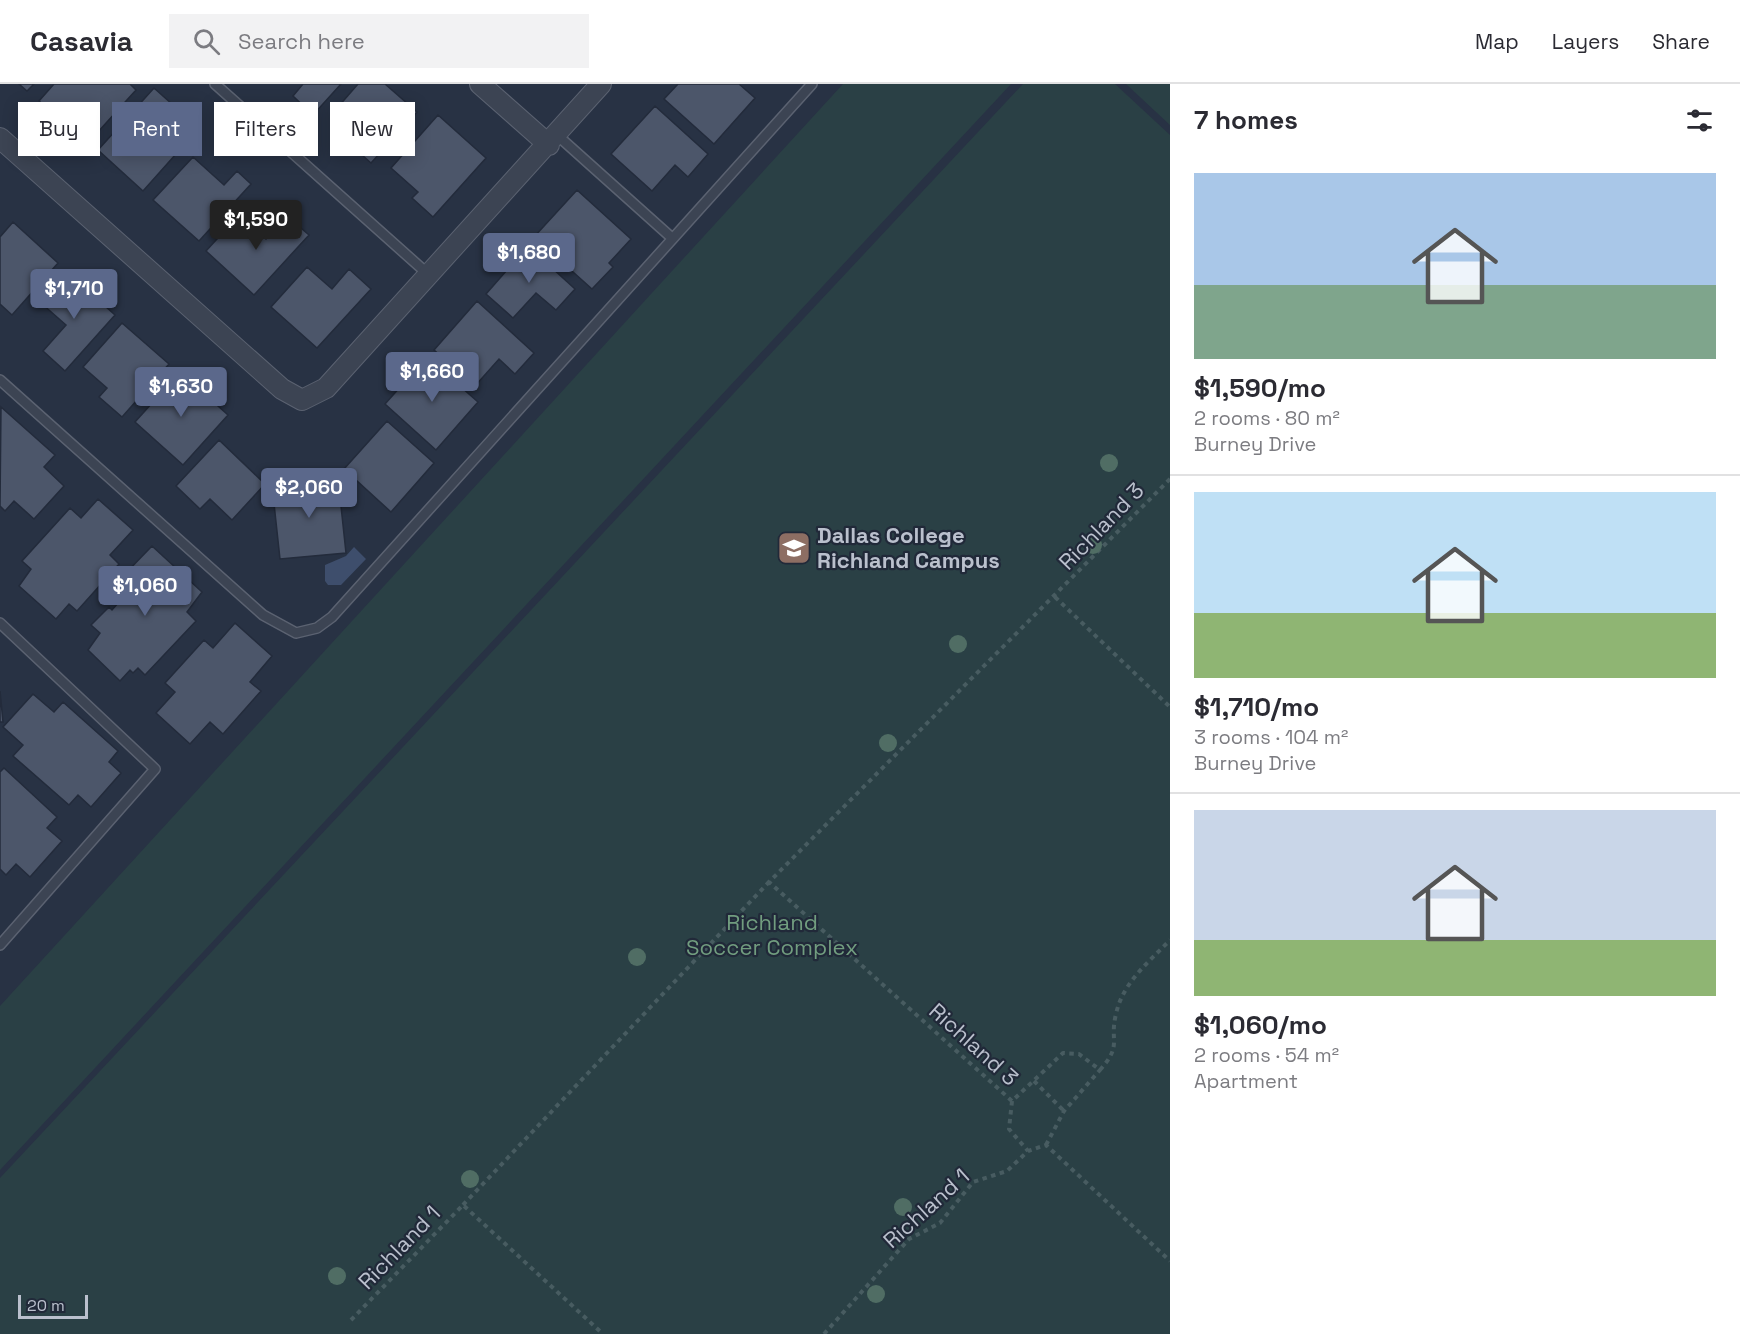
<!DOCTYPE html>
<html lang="en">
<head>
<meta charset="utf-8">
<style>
  body { margin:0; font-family:"Space Grotesk",sans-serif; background:#f2f2f3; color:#2b2b33; height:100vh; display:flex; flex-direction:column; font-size:22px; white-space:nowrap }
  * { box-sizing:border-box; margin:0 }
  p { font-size:20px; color:#7c7c81 }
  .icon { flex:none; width:33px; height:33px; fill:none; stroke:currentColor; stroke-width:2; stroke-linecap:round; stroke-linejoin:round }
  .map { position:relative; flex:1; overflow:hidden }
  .panel { display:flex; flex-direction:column; background:#fff; width:570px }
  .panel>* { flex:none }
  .top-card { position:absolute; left:18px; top:18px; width:570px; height:54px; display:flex; gap:12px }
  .scale { position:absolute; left:18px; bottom:15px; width:70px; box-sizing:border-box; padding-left:6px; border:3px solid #bac0cd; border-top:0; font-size:16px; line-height:21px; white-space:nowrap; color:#bac0cd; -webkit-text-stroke:4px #212939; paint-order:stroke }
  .price { position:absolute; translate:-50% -51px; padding:0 14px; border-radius:6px; background:#5b688b; color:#fff; font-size:20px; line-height:39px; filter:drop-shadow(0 2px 3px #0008) }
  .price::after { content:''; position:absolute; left:50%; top:36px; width:18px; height:14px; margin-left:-9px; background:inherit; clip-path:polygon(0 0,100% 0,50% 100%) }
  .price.active { background:#222; color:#fff }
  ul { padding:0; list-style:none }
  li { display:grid; align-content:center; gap:12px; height:318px; padding:0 24px }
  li+li { border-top:2px solid #e1e1e2 }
  li span { display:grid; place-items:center; height:186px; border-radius:0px; color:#555 }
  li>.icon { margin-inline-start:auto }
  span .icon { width:108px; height:108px; fill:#fffc; stroke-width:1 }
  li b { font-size:26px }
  h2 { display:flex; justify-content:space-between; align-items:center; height:72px; padding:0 24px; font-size:26px }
  .chip { padding:0 21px; border-radius:0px; background:#fff; box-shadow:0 3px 15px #0003; font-size:21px; line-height:54px }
  .chip.active { background:#5b688b; color:#fff }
  header { display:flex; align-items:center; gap:36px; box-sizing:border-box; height:84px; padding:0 30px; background:#fff; border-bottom:2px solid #e1e1e2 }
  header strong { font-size:28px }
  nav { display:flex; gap:33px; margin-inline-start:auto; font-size:21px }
  .search { width:420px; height:54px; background:#f2f2f3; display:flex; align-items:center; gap:15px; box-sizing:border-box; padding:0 21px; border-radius:0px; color:#7c7c81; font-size:22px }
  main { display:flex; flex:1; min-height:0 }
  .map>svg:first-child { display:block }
  .green { fill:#2a4045 }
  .water { fill:#3e4e6c }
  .building { fill:#4c566a; stroke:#232b3b; stroke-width:1.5 }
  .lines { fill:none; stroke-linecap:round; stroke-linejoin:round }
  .lane-casing { stroke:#5b6271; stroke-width:12 }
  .street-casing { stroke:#5b6271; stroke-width:22 }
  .path { stroke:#485c61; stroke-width:4; stroke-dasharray:4.5 4.5; stroke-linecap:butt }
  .lane { stroke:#3c4453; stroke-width:9 }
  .street { stroke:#3c4453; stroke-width:20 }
  .tree { fill:#506d64 }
  .labels { text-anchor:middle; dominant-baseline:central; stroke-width:4.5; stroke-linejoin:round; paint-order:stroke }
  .street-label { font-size:22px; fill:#bac0cd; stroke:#212939 }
  .poi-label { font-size:22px; font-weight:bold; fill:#bac0cd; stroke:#212939; text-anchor:start }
  .park-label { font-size:22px; fill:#719d7f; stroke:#212939 }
</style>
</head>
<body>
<header>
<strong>Casavia</strong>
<div class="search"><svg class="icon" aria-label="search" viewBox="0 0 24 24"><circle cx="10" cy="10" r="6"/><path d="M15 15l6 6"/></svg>Search here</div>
<nav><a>Map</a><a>Layers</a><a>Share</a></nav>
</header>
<main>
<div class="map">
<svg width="1170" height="1250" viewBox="0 0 1170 1250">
  <rect width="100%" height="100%" fill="#283244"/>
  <!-- green -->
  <path class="green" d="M 843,0 L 1011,0 L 0,1086 L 0,922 Z
    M 1023,0 L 1115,0 L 1170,51 L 1170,1250 L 0,1250 L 0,1094 Z
    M 1126,0 L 1170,0 L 1170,41 Z"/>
  <!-- water -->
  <path class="water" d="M 354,463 L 366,475 L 341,501 L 328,501 L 325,497 L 325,481 L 346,472 Z"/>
  <!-- building -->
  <path class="building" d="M 19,0 L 34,0 L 27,7 Z
    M 54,0 L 130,0 L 136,6 L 87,60 L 39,17 Z
    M 303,0 L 341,0 L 313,31 L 293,12 Z
    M 358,0 L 385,0 L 417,28 L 371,79 L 351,61 L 364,46 L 338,23 Z
    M 678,0 L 739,0 L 755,14 L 714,60 L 664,15 Z
    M 154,4 L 173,21 L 158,38 L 184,61 L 143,107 L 98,66 Z
    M 655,22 L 708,70 L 688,93 L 675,81 L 652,107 L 611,70 Z
    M 438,31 L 486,74 L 433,133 L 412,114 L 418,108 L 391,84 Z
    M 193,73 L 224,101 L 237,87 L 251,100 L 199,157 L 153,116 Z
    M 577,106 L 631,155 L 609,179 L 613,183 L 592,205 L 534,153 Z
    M 239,131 L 266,155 L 287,132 L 309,151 L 254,211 L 206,167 Z
    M 13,138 L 58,179 L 12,231 L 0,220 L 0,153 Z
    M 528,162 L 575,205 L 556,226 L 536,209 L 513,234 L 486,210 Z
    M 307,183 L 332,205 L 349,185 L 371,205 L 317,264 L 271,223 Z
    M 68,189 L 115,231 L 65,287 L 43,267 L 66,241 L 41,219 Z
    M 477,217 L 534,269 L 515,290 L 499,275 L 475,302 L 434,266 Z
    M 122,239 L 169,280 L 122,333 L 99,313 L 107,304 L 83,283 Z
    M 427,273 L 478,318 L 436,366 L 385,320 Z
    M 180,288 L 228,331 L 183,381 L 135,338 Z
    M 1,323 L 55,371 L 44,383 L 64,402 L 34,435 L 14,417 L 5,427 L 0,422 Z
    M 387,337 L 434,379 L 391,428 L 344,385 Z
    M 219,356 L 265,400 L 232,436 L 210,415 L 200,425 L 176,402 Z
    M 338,394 L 346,469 L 280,475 L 272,401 Z
    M 98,415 L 133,446 L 110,471 L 119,480 L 77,527 L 69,520 L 56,535 L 19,502 L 31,485 L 22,477 L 70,424 L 81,434 Z
    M 152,462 L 202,508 L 187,528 L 196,537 L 145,591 L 138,584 L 133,589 L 130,586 L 120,597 L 88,566 L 100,549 L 91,541 L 109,523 L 112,526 L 127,509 L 124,506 L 129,500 L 122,493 Z
    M 235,539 L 272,572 L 250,598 L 261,607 L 223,650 L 210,638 L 190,660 L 156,629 L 175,608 L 165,599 L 204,556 L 213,564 Z
    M 0,607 L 3,638 L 0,638 Z
    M 33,610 L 54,628 L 63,618 L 118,667 L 109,678 L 121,689 L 91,723 L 78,711 L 69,721 L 13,672 L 23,661 L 3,643 Z
    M 4,684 L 57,733 L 47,744 L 62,757 L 30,793 L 16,780 L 6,791 L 0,785 L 0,688 Z"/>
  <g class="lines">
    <!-- lane casing -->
    <g class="lane-casing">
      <path id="lane" d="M 215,0 L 429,191
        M 557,51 L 672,154
        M 0,296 L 263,531 L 296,549 L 317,544 L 332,533 L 812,0
        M 0,539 L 155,685 L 0,861"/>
    </g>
    <!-- street casing -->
    <g class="street-casing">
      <path id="street" d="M 480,0 L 549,61
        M 0,54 L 282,305 L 302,316 L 326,304 L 601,0"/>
    </g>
    <!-- path -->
    <path class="path" d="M 1170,395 L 769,798 L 1012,1017 L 1063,969 L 1079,970 L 1100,986 C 1123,960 1109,958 1116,930 C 1123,898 1148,879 1170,856
      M 1055,513 L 1170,623
      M 1034,997 L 1064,1027
      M 1012,1017 L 1009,1045 L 1028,1067
      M 1046,1061 L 1064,1027 L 1100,986
      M 463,1121 L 769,798
      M 351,1236 L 463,1121 L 603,1250
      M 824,1250 L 909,1155 L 940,1139 L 973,1098 L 1007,1087 L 1028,1067 L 1046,1061 L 1170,1177"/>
    <!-- lane -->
    <use href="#lane" class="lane"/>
    <!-- street -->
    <use href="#street" class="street"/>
  </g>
  <!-- trees -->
  <g class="tree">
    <circle cx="1109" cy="379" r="9"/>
    <circle cx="1093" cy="461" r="9"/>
    <circle cx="958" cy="560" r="9"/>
    <circle cx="888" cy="659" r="9"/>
    <circle cx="637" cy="873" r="9"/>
    <circle cx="470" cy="1095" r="9"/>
    <circle cx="903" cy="1123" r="9"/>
    <circle cx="337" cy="1192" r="9"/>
    <circle cx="876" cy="1210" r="9"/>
  </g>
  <!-- icons -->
  <defs>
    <g id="university-square" transform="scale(1.725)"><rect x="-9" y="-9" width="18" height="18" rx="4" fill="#8d6e63" stroke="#212939"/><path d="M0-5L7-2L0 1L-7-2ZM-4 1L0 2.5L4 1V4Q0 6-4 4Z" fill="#fff"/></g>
  </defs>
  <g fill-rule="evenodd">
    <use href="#university-square" x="794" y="464"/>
  </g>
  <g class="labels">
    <!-- street labels -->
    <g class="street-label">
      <text transform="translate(1101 442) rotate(-46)">Richland 3</text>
      <text transform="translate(974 960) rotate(42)">Richland 3</text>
      <text transform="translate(926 1124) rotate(-42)">Richland 1</text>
      <text transform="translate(399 1163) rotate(-46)">Richland 1</text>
    </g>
    <!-- poi labels -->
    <g class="poi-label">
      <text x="817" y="451">Dallas College<tspan x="817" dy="25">Richland Campus</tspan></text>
    </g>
    <!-- park labels -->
    <g class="park-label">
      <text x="772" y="838">Richland<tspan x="772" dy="25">Soccer Complex</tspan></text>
    </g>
  </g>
</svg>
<div class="scale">20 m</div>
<b class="price active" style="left:256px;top:167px">$1,590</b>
<b class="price" style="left:529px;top:200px">$1,680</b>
<b class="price" style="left:74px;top:236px">$1,710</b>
<b class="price" style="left:432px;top:319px">$1,660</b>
<b class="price" style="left:181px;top:334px">$1,630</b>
<b class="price" style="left:309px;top:435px">$2,060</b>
<b class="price" style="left:145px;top:533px">$1,060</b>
<div class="top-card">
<a class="chip">Buy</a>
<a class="chip active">Rent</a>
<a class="chip">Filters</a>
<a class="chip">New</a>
</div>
</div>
<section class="panel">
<h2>7 homes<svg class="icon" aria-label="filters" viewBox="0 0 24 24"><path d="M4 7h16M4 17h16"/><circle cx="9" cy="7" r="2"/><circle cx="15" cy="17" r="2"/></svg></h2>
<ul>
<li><span style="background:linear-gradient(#a9c7e8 60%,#7fa58c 0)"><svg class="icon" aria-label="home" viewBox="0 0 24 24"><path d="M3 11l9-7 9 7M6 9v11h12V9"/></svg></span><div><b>$1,590/mo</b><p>2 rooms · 80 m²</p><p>Burney Drive</p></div></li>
<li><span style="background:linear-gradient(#bfe0f5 65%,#8fb573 0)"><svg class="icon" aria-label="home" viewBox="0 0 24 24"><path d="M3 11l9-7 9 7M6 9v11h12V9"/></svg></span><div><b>$1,710/mo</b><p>3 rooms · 104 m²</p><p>Burney Drive</p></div></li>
<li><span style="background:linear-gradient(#c9d6e8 70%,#8fb573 0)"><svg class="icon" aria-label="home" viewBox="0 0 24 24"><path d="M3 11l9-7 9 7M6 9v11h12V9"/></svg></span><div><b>$1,060/mo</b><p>2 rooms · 54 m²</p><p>Apartment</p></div></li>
</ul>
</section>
</main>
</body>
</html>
